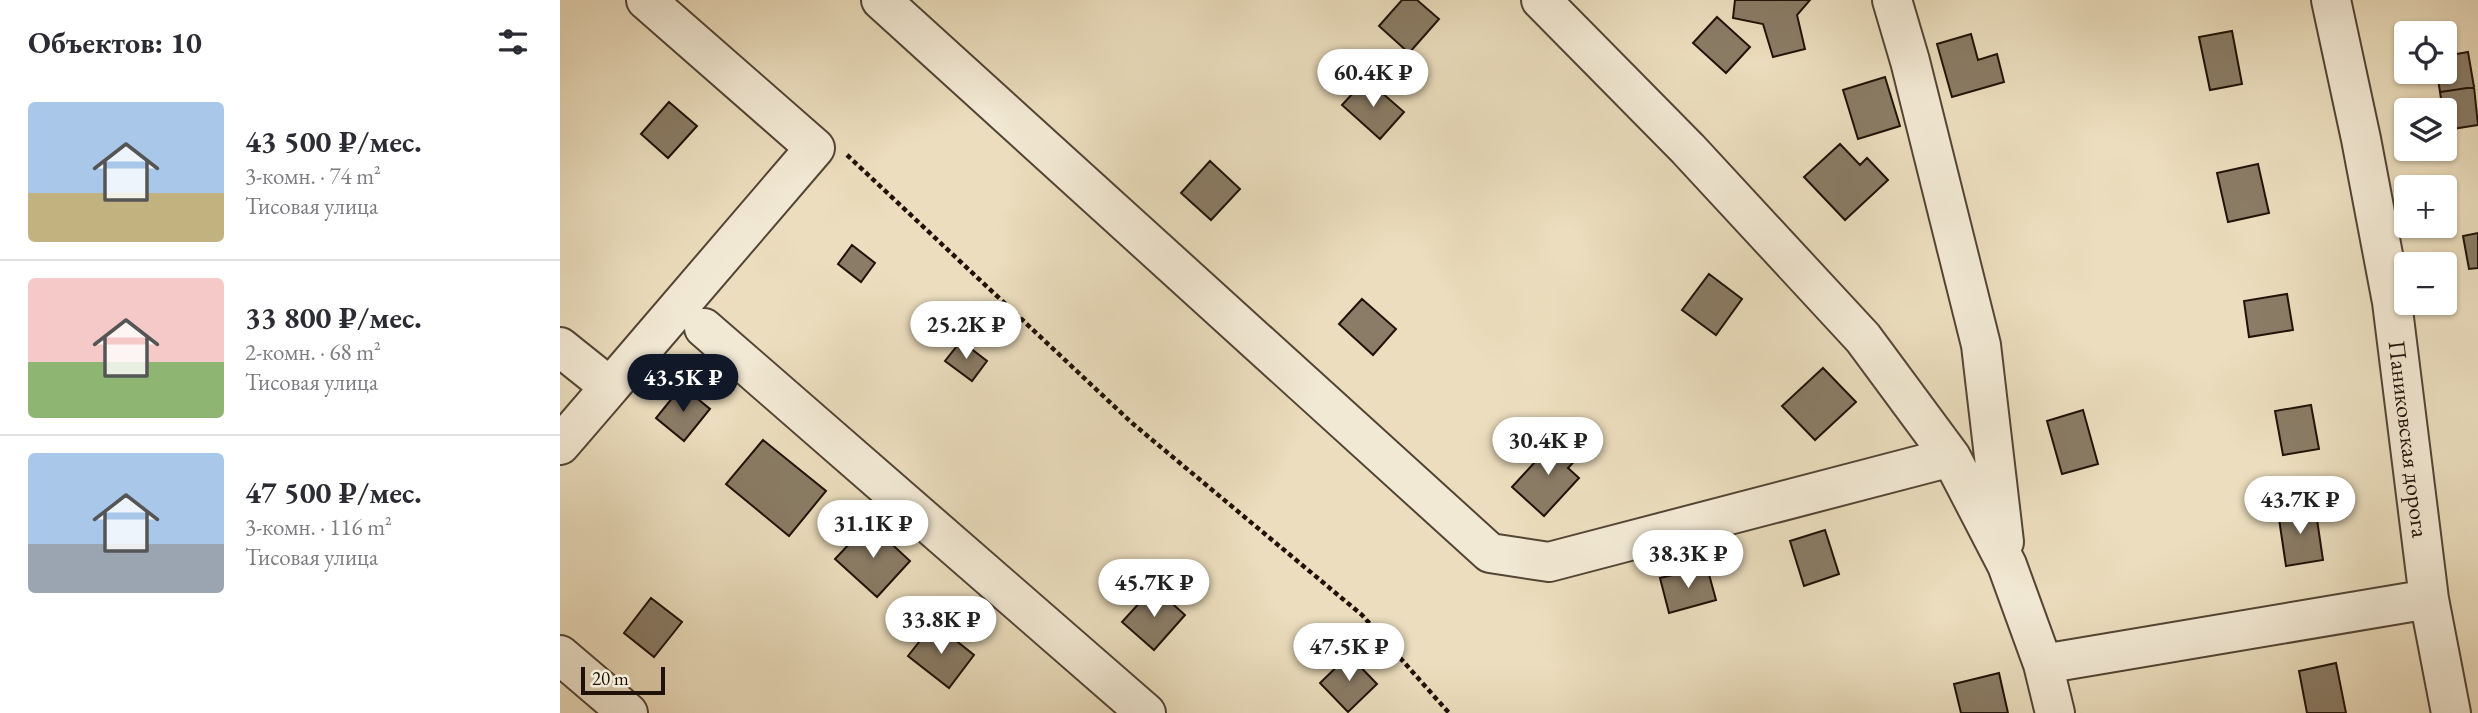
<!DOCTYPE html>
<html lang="ru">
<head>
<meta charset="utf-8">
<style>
  body { margin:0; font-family:"EB Garamond",serif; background:#f2f2f3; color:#2b2b33; height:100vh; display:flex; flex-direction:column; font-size:26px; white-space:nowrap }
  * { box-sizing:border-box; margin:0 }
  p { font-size:23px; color:#7c7c81 }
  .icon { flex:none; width:38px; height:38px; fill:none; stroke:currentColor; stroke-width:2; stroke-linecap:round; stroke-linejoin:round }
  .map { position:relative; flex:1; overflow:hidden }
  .panel { display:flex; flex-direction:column; background:#fff; width:560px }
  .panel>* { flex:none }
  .buttons { position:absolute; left:1834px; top:21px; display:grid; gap:14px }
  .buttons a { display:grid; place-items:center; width:63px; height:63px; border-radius:7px; background:#fff; box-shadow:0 2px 5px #0004; font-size:35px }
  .scale { position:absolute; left:21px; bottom:18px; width:84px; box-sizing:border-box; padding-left:7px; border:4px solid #201208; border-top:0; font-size:19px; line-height:24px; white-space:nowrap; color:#201208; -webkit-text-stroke:5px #f2e9d4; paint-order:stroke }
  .price { position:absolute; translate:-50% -60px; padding:0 16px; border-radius:24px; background:#fff; color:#222; font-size:23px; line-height:46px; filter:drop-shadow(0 2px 4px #0008) }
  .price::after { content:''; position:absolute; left:50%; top:42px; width:21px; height:16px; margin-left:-10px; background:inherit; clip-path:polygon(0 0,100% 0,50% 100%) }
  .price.selected { background:#111827; color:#fff }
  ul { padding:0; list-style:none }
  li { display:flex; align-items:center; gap:21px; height:175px; padding:0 28px }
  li+li { border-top:2px solid #e1e1e2 }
  li span { display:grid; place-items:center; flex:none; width:196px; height:140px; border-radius:7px; color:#555 }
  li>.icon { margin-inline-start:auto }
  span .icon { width:84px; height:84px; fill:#fffc; stroke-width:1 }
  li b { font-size:30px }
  h2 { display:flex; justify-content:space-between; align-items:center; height:84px; padding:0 28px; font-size:30px }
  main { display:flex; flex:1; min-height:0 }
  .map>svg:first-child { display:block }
  .building { fill:#8a7c66; stroke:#201208; stroke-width:2 }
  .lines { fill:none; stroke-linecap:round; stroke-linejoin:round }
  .minor-casing { stroke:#534535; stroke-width:42 }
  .path { stroke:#201208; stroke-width:4.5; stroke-dasharray:5 3.5; stroke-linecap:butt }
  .minor { stroke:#f2e9d4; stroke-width:38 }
  .labels { text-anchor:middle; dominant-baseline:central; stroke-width:5; stroke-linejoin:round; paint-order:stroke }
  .street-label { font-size:24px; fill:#201208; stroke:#f2e9d4 }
</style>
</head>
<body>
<main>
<section class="panel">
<h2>Объектов: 10<svg class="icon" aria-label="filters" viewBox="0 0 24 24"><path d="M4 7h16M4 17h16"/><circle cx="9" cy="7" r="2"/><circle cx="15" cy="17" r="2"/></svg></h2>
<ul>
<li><span style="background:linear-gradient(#a9c7e8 65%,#c2b280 0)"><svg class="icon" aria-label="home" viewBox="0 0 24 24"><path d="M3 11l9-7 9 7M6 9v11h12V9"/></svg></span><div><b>43 500 ₽/мес.</b><p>3-комн. · 74 m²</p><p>Тисовая улица</p></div></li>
<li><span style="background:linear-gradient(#f6c9c9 60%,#8fb573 0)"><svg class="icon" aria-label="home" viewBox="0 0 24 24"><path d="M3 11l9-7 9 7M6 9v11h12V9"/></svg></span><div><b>33 800 ₽/мес.</b><p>2-комн. · 68 m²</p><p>Тисовая улица</p></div></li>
<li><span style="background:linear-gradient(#a9c7e8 65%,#9aa5b1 0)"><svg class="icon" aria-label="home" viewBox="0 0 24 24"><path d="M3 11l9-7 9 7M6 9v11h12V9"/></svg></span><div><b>47 500 ₽/мес.</b><p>3-комн. · 116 m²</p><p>Тисовая улица</p></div></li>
</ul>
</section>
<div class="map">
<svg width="1918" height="713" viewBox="0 0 1918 713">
  <rect width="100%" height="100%" fill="#ebddbd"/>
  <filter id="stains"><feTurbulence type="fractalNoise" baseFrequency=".00286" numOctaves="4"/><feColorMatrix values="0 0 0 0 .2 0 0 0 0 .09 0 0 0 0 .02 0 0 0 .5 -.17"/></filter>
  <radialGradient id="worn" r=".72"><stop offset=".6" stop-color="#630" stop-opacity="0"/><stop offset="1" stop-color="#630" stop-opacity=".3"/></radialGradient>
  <!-- building -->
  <path class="building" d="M 842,0 L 857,0 L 879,19 L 849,53 L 819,26 Z
    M 1175,0 L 1250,0 L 1237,15 L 1245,49 L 1213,57 L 1203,24 L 1173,18 Z
    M 1157,17 L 1190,47 L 1166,73 L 1133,43 Z
    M 1672,31 L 1682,84 L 1650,90 L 1639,37 Z
    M 1411,34 L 1418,60 L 1437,54 L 1444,82 L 1392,97 L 1377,44 Z
    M 1908,52 L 1914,87 L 1880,92 L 1877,72 L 1885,72 L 1885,56 Z
    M 1325,77 L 1340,126 L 1298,139 L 1283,90 Z
    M 806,79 L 844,112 L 820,139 L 782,105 Z
    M 1914,87 L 1918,125 L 1886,130 L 1880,92 Z
    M 109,102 L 137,126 L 108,158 L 81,134 Z
    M 1280,144 L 1300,165 L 1307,158 L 1328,180 L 1285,220 L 1244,177 Z
    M 650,161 L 680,189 L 651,220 L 621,193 Z
    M 1698,164 L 1709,213 L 1668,222 L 1657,173 Z
    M 1918,233 L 1918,268 L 1909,269 L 1903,236 Z
    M 292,245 L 315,263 L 301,282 L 278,264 Z
    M 1149,274 L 1182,299 L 1156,335 L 1122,310 Z
    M 1727,294 L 1733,330 L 1689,337 L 1684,301 Z
    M 802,299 L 836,329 L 813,355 L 779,324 Z
    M 401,341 L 427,361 L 412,381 L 385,361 Z
    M 1263,368 L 1296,402 L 1255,440 L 1222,406 Z
    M 122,386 L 150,409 L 124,441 L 96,418 Z
    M 1751,405 L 1759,449 L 1723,455 L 1715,411 Z
    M 1523,410 L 1538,464 L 1502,474 L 1487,421 Z
    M 998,437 L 1019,456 L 1008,468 L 1019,478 L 984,516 L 952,487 Z
    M 203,440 L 266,491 L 229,536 L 166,484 Z
    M 1755,506 L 1763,560 L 1726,566 L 1718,512 Z
    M 309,523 L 350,561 L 317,597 L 275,559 Z
    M 1265,530 L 1279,574 L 1244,586 L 1230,541 Z
    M 1147,567 L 1156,600 L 1109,613 L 1100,578 Z
    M 594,587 L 625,615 L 594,650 L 562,622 Z
    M 91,598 L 122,622 L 94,657 L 64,633 Z
    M 374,623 L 414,655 L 389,688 L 348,656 Z
    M 789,655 L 817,684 L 788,712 L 760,683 Z
    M 1776,663 L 1786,713 L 1747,713 L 1739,671 Z
    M 1439,673 L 1448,713 L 1401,713 L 1394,684 Z"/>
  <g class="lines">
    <!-- minor casing -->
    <g class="minor-casing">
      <path id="minor" d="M 321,0 L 930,553 L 989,562 L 1391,457
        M 981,0 L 1128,149 L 1303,338 L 1391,457 L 1447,565 L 1483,664 L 1869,599
        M 1332,0 L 1350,61 L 1421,345 L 1444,542
        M 1771,0 L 1801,139 L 1832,302 L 1869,599 L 1891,713
        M 144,328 L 586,713
        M 0,347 L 50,387 L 255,148 L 86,0
        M 0,445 L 50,387
        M 0,655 L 68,713
        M 1483,664 L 1495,713"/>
    </g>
    <!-- path -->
    <path class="path" d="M 287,155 L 572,423 L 802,615 L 889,713"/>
    <!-- minor -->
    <use href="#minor" class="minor"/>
  </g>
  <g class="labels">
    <!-- street labels -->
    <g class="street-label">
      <text transform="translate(1849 439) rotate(83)">Паниковская дорога</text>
    </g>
  </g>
  <rect width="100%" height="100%" filter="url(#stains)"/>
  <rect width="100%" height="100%" fill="url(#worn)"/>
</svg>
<div class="buttons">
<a><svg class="icon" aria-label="locate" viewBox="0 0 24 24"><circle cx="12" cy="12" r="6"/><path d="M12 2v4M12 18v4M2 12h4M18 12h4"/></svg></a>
<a><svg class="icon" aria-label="layers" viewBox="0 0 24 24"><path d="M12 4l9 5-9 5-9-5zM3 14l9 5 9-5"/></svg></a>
<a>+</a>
<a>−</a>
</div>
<div class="scale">20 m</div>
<b class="price" style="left:813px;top:109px">60.4K ₽</b>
<b class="price" style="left:406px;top:361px">25.2K ₽</b>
<b class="price selected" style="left:123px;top:414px">43.5K ₽</b>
<b class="price" style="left:988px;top:477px">30.4K ₽</b>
<b class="price" style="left:1740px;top:536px">43.7K ₽</b>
<b class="price" style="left:313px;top:560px">31.1K ₽</b>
<b class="price" style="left:1128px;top:590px">38.3K ₽</b>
<b class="price" style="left:594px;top:619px">45.7K ₽</b>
<b class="price" style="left:381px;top:656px">33.8K ₽</b>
<b class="price" style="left:789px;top:683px">47.5K ₽</b>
</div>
</main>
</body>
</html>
